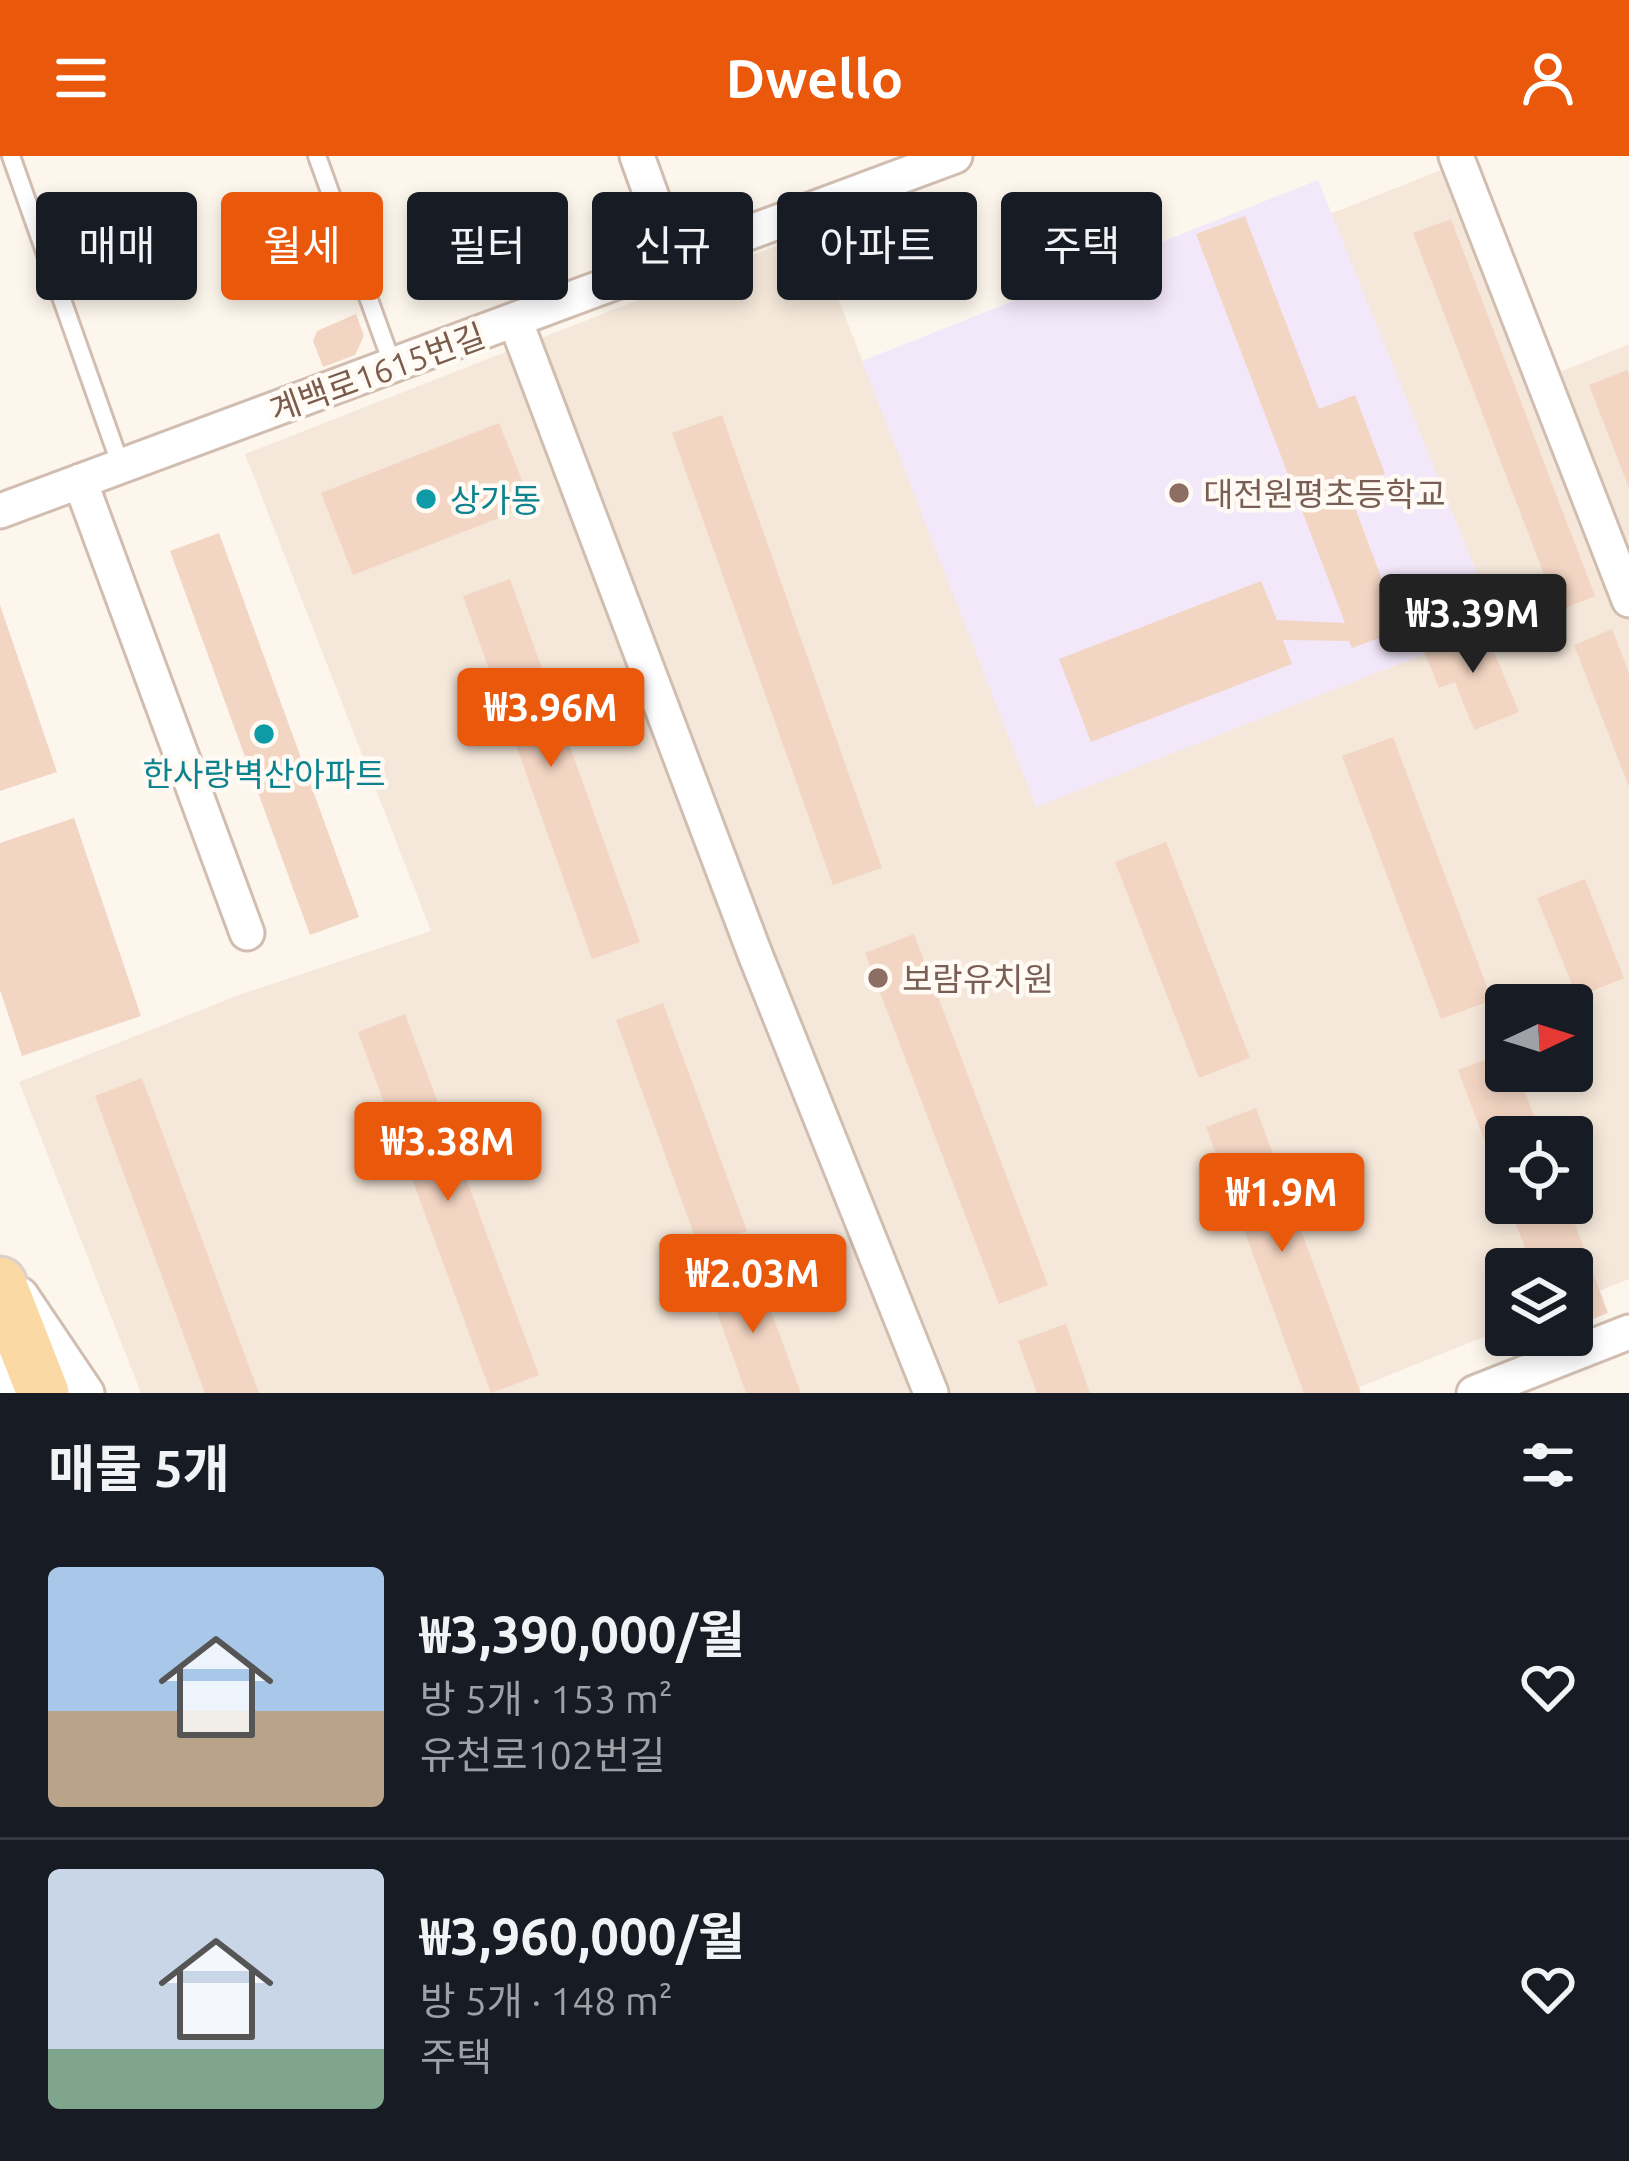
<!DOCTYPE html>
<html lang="ko">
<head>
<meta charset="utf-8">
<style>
  body { margin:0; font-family:Ubuntu,"Noto Sans KR",sans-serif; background:#20242c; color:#f1f3f6; height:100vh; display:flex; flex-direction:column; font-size:45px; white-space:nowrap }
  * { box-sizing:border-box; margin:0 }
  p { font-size:39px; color:#9ea1a6 }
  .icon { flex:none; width:66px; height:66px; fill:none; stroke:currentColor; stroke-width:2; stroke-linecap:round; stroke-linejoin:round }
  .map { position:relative; height:1237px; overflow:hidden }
  .panel { display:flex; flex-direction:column; background:#171b24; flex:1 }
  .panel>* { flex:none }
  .guide { position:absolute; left:36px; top:36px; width:1557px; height:108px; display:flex; gap:24px }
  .needle { width:78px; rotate:86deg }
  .buttons { position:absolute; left:1485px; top:828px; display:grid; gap:24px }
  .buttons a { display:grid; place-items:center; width:108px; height:108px; border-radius:12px; background:#171b24; box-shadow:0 6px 18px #0003; font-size:60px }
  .price { position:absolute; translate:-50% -102px; padding:0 27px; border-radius:12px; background:#ea580c; color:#fff; font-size:39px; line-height:78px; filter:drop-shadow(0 3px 6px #0008) }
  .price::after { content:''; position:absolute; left:50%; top:72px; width:36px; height:27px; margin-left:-18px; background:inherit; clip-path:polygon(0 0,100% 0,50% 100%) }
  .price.active { background:#222; color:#fff }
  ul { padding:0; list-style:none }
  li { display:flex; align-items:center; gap:36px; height:300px; padding:0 48px }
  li+li { border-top:3px solid #363941 }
  li span { display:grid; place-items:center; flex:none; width:336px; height:240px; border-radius:12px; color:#555 }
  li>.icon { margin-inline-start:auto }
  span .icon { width:144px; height:144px; fill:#fffc; stroke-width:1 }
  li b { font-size:51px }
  h2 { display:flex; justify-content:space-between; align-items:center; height:144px; padding:0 48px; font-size:51px }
  .pill { padding:0 42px; border-radius:12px; background:#171b24; box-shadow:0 6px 18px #0003; font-size:42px; line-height:108px }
  .pill.active { background:#ea580c; color:#fff }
  header { display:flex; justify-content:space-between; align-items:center; height:156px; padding:0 48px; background:#ea580c; color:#fff; font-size:54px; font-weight:700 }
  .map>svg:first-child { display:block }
  .residential { fill:#f5e8da; fill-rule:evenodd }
  .education { fill:#f3e8fa }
  .building { fill:#f3d5c3 }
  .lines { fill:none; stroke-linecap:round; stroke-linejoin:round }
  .service-casing { stroke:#d1beb0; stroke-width:22 }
  .minor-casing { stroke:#d1beb0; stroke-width:39 }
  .primary-casing { stroke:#dad1cd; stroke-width:57 }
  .service { stroke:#fff; stroke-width:16 }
  .minor { stroke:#fff; stroke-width:33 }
  .primary { stroke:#fbd9a5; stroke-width:51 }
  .education-dot { fill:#8d6e63; stroke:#fffaf3; stroke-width:4.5 }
  .culture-dot { fill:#0f9aa8; stroke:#fffaf3; stroke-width:4.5 }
  .labels { text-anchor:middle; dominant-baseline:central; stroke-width:9; stroke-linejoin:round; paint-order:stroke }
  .street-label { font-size:33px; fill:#7a5c4d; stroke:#fffaf3 }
  .education-label { font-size:33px; fill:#785e54; stroke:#fffaf3; text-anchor:start }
  .culture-label { font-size:33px; fill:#0d838f; stroke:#fffaf3; text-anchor:start }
</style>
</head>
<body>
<header><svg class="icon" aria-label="menu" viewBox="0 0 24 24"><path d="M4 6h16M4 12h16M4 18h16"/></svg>Dwello<svg class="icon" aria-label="person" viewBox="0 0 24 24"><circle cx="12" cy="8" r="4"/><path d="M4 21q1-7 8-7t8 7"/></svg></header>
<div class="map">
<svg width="1629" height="1237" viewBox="0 0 1629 1237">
  <rect width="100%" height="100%" fill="#fdf6ec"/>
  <!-- residential -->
  <path class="residential" d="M 1469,3 L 1555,218 L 1629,188 L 1629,1123 L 1572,1146 L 1572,1113 L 1506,1113 L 1506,1172 L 1345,1237 L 141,1237 L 19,926 L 239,839 L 431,775 L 245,298 L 812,76 L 1037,650 L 1498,469 L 1330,58 ZM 1506,849 L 1572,849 L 1572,915 L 1506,915 ZM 1506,981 L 1572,981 L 1572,1047 L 1506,1047 Z"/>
  <!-- education -->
  <path class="education" d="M 1318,24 L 1498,469 L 1036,651 L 862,205 Z"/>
  <!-- building -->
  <path class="building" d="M 1245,60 L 1319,253 L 1355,239 L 1385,318 L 1348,333 L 1401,474 L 1352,492 L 1349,485 L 1283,484 L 1292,508 L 1091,586 L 1059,503 L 1261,425 L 1277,464 L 1345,467 L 1196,78 Z
    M 1451,63 L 1595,440 L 1558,455 L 1413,77 Z
    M 356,158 L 364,180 L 355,199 L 323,211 L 313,185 L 317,175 Z
    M 1627,214 L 1629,219 L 1629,332 L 1589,229 Z
    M 722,259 L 882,712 L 833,729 L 672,277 Z
    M 499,267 L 532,349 L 353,419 L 321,337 Z
    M 219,377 L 359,761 L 310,779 L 170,395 Z
    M 510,423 L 640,786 L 592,803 L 463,440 Z
    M 0,449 L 57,616 L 0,635 Z
    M 1483,469 L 1519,556 L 1474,574 L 1455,526 L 1439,532 L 1423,493 Z
    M 1612,473 L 1629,517 L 1629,631 L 1574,489 Z
    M 1393,581 L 1492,844 L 1441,863 L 1342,600 Z
    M 74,662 L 141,860 L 22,900 L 0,834 L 0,687 Z
    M 1166,686 L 1250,902 L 1199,922 L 1115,706 Z
    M 1585,723 L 1624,822 L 1577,841 L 1537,742 Z
    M 914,778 L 1048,1129 L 999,1148 L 865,797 Z
    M 663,847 L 747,1075 L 699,1092 L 616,864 Z
    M 405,858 L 539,1219 L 491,1237 L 358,876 Z
    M 1506,896 L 1506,915 L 1517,915 L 1542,981 L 1506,981 L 1506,1041 L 1458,914 Z
    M 142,922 L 259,1237 L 205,1237 L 95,940 Z
    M 1256,952 L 1361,1237 L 1304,1237 L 1206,971 Z
    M 1508,1047 L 1567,1047 L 1608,1157 L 1572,1171 L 1572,1113 L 1533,1113 Z
    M 756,1114 L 801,1237 L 746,1237 L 708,1131 Z
    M 1066,1168 L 1090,1237 L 1037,1237 L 1018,1185 Z"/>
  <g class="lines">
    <!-- service casing -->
    <g class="service-casing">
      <path id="service" d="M 11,0 L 121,310
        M 317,0 L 393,210"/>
    </g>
    <!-- minor casing -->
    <g class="minor-casing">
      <path id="minor" d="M 637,0 L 675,105
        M 1456,0 L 1629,444
        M 515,164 L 755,798 L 931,1237
        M 80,325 L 247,777
        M 0,355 L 955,0
        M 21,1139 L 87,1237
        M 0,1203 L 5,1237
        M 1474,1237 L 1629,1176"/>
    </g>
    <!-- primary casing -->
    <g class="primary-casing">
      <path id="primary" d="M 0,1127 L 43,1237"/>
    </g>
    <!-- service -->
    <use href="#service" class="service"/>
    <!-- minor -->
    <use href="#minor" class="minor"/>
    <!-- primary -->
    <use href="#primary" class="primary"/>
  </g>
  <!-- markers -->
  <g class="education-dot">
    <circle cx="1179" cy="337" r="12"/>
    <circle cx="878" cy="822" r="12"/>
  </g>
  <g class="culture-dot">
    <circle cx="426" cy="343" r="12"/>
    <circle cx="264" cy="578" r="12"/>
  </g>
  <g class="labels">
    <!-- street labels -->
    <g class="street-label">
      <text transform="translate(377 216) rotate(-20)">계백로1615번길</text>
    </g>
    <!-- education labels -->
    <g class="education-label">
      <text x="1203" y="337">대전원평초등학교</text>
      <text x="902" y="822">보람유치원</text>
    </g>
    <!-- culture labels -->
    <g class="culture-label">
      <text x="450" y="343">상가동</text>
      <text x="264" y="617" text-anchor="middle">한사랑벽산아파트</text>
    </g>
  </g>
</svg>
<div class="buttons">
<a><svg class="needle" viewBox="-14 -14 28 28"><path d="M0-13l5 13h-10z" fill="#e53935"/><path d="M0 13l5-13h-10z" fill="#9ea1a6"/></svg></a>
<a><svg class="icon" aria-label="locate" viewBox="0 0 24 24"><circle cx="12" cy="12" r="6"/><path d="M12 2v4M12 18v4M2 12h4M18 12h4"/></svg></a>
<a><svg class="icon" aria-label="layers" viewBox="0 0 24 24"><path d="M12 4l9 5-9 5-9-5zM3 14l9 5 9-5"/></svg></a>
</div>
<b class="price active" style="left:1473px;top:520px">₩3.39M</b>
<b class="price" style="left:551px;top:614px">₩3.96M</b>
<b class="price" style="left:448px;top:1048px">₩3.38M</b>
<b class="price" style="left:1282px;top:1099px">₩1.9M</b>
<b class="price" style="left:753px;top:1180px">₩2.03M</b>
<div class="guide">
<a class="pill">매매</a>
<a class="pill active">월세</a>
<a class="pill">필터</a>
<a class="pill">신규</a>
<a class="pill">아파트</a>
<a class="pill">주택</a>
</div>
</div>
<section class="panel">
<h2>매물 5개<svg class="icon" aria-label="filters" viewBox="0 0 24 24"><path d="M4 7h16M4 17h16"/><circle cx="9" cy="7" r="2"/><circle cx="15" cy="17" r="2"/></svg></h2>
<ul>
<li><span style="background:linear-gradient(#a9c7e8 60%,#b9a48a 0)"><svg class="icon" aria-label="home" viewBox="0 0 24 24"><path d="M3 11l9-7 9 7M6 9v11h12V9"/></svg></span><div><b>₩3,390,000/월</b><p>방 5개 · 153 m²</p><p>유천로102번길</p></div><svg class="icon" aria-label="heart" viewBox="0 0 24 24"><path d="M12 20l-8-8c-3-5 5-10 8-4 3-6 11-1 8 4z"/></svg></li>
<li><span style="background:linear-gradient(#c9d6e8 75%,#7fa58c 0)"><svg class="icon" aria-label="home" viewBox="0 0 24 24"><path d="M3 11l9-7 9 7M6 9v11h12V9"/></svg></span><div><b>₩3,960,000/월</b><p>방 5개 · 148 m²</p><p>주택</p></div><svg class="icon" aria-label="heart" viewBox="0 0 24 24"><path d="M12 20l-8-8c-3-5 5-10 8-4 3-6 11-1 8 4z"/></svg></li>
</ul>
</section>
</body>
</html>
